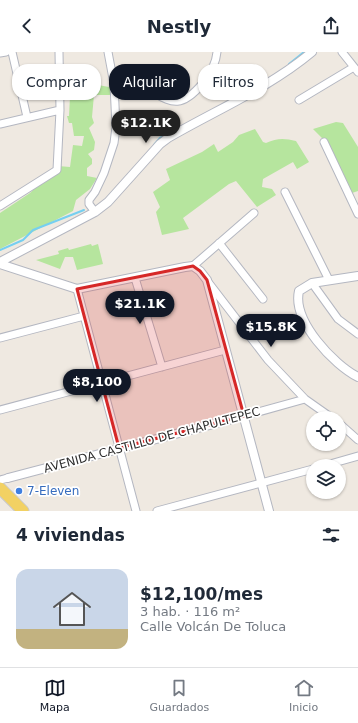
<!DOCTYPE html>
<html lang="es">
<head>
<meta charset="utf-8">
<style>
  body { margin:0; font-family:"DejaVu Sans",sans-serif; background:#f2f2f3; color:#1f2937; height:100vh; display:flex; flex-direction:column; font-size:15px; white-space:nowrap }
  * { box-sizing:border-box; margin:0 }
  p { font-size:13px; color:#747a83 }
  .icon { flex:none; width:22px; height:22px; fill:none; stroke:currentColor; stroke-width:2; stroke-linecap:round; stroke-linejoin:round }
  .map { position:relative; height:459px; overflow:hidden }
  .panel { display:flex; flex-direction:column; background:#fff; flex:1 }
  .panel>* { flex:none }
  .hud { position:absolute; left:12px; top:12px; width:334px; height:36px; display:flex; gap:8px }
  .fabs { position:absolute; left:306px; top:359px; display:grid; gap:8px }
  .fabs a { display:grid; place-items:center; width:40px; height:40px; border-radius:50%; background:#fff; box-shadow:0 1px 3px #0004; font-size:20px }
  .price { position:absolute; translate:-50% -34px; padding:0 9px; border-radius:14px; background:#111827; color:#fff; font-size:13px; line-height:26px; filter:drop-shadow(0 1px 2px #0008) }
  .price::after { content:''; position:absolute; left:50%; top:24px; width:12px; height:9px; margin-left:-6px; background:inherit; clip-path:polygon(0 0,100% 0,50% 100%) }
  .price.on { background:#222; color:#fff }
  ul { padding:0; list-style:none }
  li { display:flex; align-items:center; gap:12px; height:100px; padding:0 16px }
  li+li { border-top:1px solid #e0e1e3 }
  li span { display:grid; place-items:center; flex:none; width:112px; height:80px; border-radius:12px; color:#555 }
  li>.icon { margin-inline-start:auto }
  span .icon { width:48px; height:48px; fill:#fffc; stroke-width:1 }
  li b { font-size:17px }
  h2 { display:flex; justify-content:space-between; align-items:center; height:48px; padding:0 16px; font-size:17px }
  .chip { padding:0 14px; border-radius:16px; background:#fff; box-shadow:0 1px 3px #0004; font-size:14px; line-height:36px }
  .chip.on { background:#111827; color:#fff }
  header { display:flex; justify-content:space-between; align-items:center; height:52px; padding:0 16px; background:#fff; font-size:18px; font-weight:700 }
  .dock { display:flex; justify-content:space-around; align-items:center; height:56px; border-top:1px solid #e0e1e3; background:#fff; font-size:11px; color:#747a83 }
  .dock a { display:grid; justify-items:center; gap:2px }
  .dock .on { color:#111827 }
  .map>svg:first-child { display:block }
  .green { fill:#b6e59e }
  .lines { fill:none; stroke-linecap:round; stroke-linejoin:round }
  .stream { stroke:#75cff0; stroke-width:2 }
  .minor-casing { stroke:#b4b7c1; stroke-width:9 }
  .tertiary-casing { stroke:#b4b7c1; stroke-width:10 }
  .primary-casing { stroke:#c9c9c9; stroke-width:13 }
  .minor { stroke:#fff; stroke-width:7 }
  .tertiary { stroke:#fff; stroke-width:8 }
  .primary { stroke:#f2d163; stroke-width:11 }
  .marked { fill:#d62828; fill-opacity:0.2; stroke:#d62828; stroke-width:3; stroke-linejoin:round }
  .shop-dot { fill:#3f7fe0; stroke:#fff; stroke-width:1.5 }
  .labels { text-anchor:middle; dominant-baseline:central; stroke-width:3.5; stroke-linejoin:round; paint-order:stroke }
  .street-label { font-size:12px; fill:#2e2e2e; stroke:#fff }
  .shop-label { font-size:12px; fill:#366cbe; stroke:#fff; text-anchor:start }
</style>
</head>
<body>
<header><svg class="icon" aria-label="back" viewBox="0 0 24 24"><path d="M15 5l-7 7 7 7"/></svg>Nestly<svg class="icon" aria-label="share" viewBox="0 0 24 24"><path d="M12 15V3M7 8l5-5 5 5M5 13v7h14v-7"/></svg></header>
<div class="map">
<svg width="358" height="459" viewBox="0 0 358 459">
  <rect width="100%" height="100%" fill="#efe9e1"/>
  <!-- green -->
  <path class="green" d="M 62,17 L 86,19 L 87,31 L 109,35 L 112,38 L 112,43 L 94,43 L 92,65 L 94,71 L 89,76 L 95,90 L 94,98 L 88,102 L 92,107 L 92,112 L 87,116 L 87,124 L 97,126 L 90,137 L 76,148 L 73,159 L 0,197 L 0,161 L 30,141 L 58,114 L 70,115 L 73,93 L 82,94 L 84,84 L 74,84 L 72,71 L 69,71 L 67,64 L 69,64 L 70,45 L 62,43 Z
    M 336,70 L 343,71 L 358,95 L 358,139 L 352,141 L 339,119 L 324,88 L 313,77 Z
    M 255,77 L 263,90 L 266,91 C 277,86 284,86 296,89 L 309,110 L 297,117 L 293,110 L 263,127 L 262,135 L 272,137 L 276,143 L 257,155 L 236,129 L 229,132 L 183,166 L 189,177 L 162,183 L 156,160 L 160,155 L 153,140 L 170,128 L 166,117 L 202,100 L 214,92 L 218,100 L 233,90 L 239,83 Z
    M 91,192 L 92,194 L 98,192 L 103,212 L 77,218 L 73,205 L 65,205 L 60,217 L 36,208 L 59,202 L 58,199 L 68,196 L 69,198 Z"/>
  <g class="lines">
    <!-- stream -->
    <path class="stream" d="M 289,12 L 304,0
      M 154,93 L 160,86 L 168,82
      M 0,198 L 23,188 L 33,178 L 84,158"/>
    <!-- minor casing -->
    <g class="minor-casing">
      <path id="minor" d="M 12,0 L 27,65
        M 342,0 L 358,20
        M 0,1 L 6,0
        M 114,32 C 123,30 131,29 139,33 C 168,46 176,63 203,31 C 210,22 216,12 217,0
        M 299,48 L 354,15
        M 0,72 L 60,58
        M 324,90 L 358,162
        M 285,140 L 329,228
        M 0,154 L 57,118 L 60,58 L 59,0
        M 95,160 L 89,152 L 89,148 L 95,140 L 104,121 L 114,91 L 116,75 L 114,32 L 108,0
        M 219,191 L 263,247
        M 193,214 L 254,161
        M 135,226 L 162,315
        M 208,230 L 268,308 L 305,347 L 332,366
        M 312,231 L 338,267 L 358,282
        M 77,237 L 136,459
        M 0,286 L 84,264
        M 0,358 L 225,298
        M 244,364 L 305,347
        M 339,371 L 358,388
        M 323,414 L 358,404
        M 0,428 L 8,426
        M 157,459 L 313,417"/>
    </g>
    <!-- tertiary casing -->
    <g class="tertiary-casing">
      <path id="tertiary" d="M 0,210 L 95,160 L 108,150 L 160,92 L 168,86 C 216,58 269,36 312,0
        M 0,212 L 77,237 L 185,215 L 193,214 L 200,219 L 207,228 L 269,459
        M 358,224 L 312,231 L 299,239 C 292,269 334,313 358,325
        M 8,426 L 244,364"/>
    </g>
    <!-- primary casing -->
    <g class="primary-casing">
      <path id="primary" d="M 0,436 L 23,459"/>
    </g>
    <!-- minor -->
    <use href="#minor" class="minor"/>
    <!-- tertiary -->
    <use href="#tertiary" class="tertiary"/>
    <!-- primary -->
    <use href="#primary" class="primary"/>
  </g>
  <!-- marked area -->
  <path class="marked" d="M 193,214 L 200,219 L 207,228 L 244,364 L 119,396 L 77,237 Z"/>
  <!-- markers -->
  <circle class="shop-dot" cx="19" cy="439" r="4"/>
  <g class="labels">
    <!-- street labels -->
    <g class="street-label">
      <text transform="translate(152 388) rotate(-15)">AVENIDA CASTILLO DE CHAPULTEPEC</text>
    </g>
    <!-- shop labels -->
    <g class="shop-label">
      <text x="27" y="439">7-Eleven</text>
    </g>
  </g>
</svg>
<div class="fabs">
<a><svg class="icon" aria-label="locate" viewBox="0 0 24 24"><circle cx="12" cy="12" r="6"/><path d="M12 2v4M12 18v4M2 12h4M18 12h4"/></svg></a>
<a><svg class="icon" aria-label="layers" viewBox="0 0 24 24"><path d="M12 4l9 5-9 5-9-5zM3 14l9 5 9-5"/></svg></a>
</div>
<b class="price on" style="left:146px;top:92px">$12.1K</b>
<b class="price" style="left:140px;top:273px">$21.1K</b>
<b class="price" style="left:271px;top:296px">$15.8K</b>
<b class="price" style="left:97px;top:351px">$8,100</b>
<div class="hud">
<a class="chip">Comprar</a>
<a class="chip on">Alquilar</a>
<a class="chip">Filtros</a>
</div>
</div>
<section class="panel">
<h2>4 viviendas<svg class="icon" aria-label="filters" viewBox="0 0 24 24"><path d="M4 7h16M4 17h16"/><circle cx="9" cy="7" r="2"/><circle cx="15" cy="17" r="2"/></svg></h2>
<ul>
<li><span style="background:linear-gradient(#c9d6e8 75%,#c2b280 0)"><svg class="icon" aria-label="home" viewBox="0 0 24 24"><path d="M3 11l9-7 9 7M6 9v11h12V9"/></svg></span><div><b>$12,100/mes</b><p>3 hab. · 116 m²</p><p>Calle Volcán De Toluca</p></div></li>
</ul>
</section>
<nav class="dock">
<a class="on"><svg class="icon" aria-label="map" viewBox="0 0 24 24"><path d="M3 6l6-2 6 2 6-2v14l-6 2-6-2-6 2zM9 4v14M15 6v14"/></svg>Mapa</a>
<a><svg class="icon" aria-label="saved" viewBox="0 0 24 24"><path d="M7 4h10v16l-5-4-5 4z"/></svg>Guardados</a>
<a><svg class="icon" aria-label="home" viewBox="0 0 24 24"><path d="M3 11l9-7 9 7M6 9v11h12V9"/></svg>Inicio</a>
</nav>
</body>
</html>
